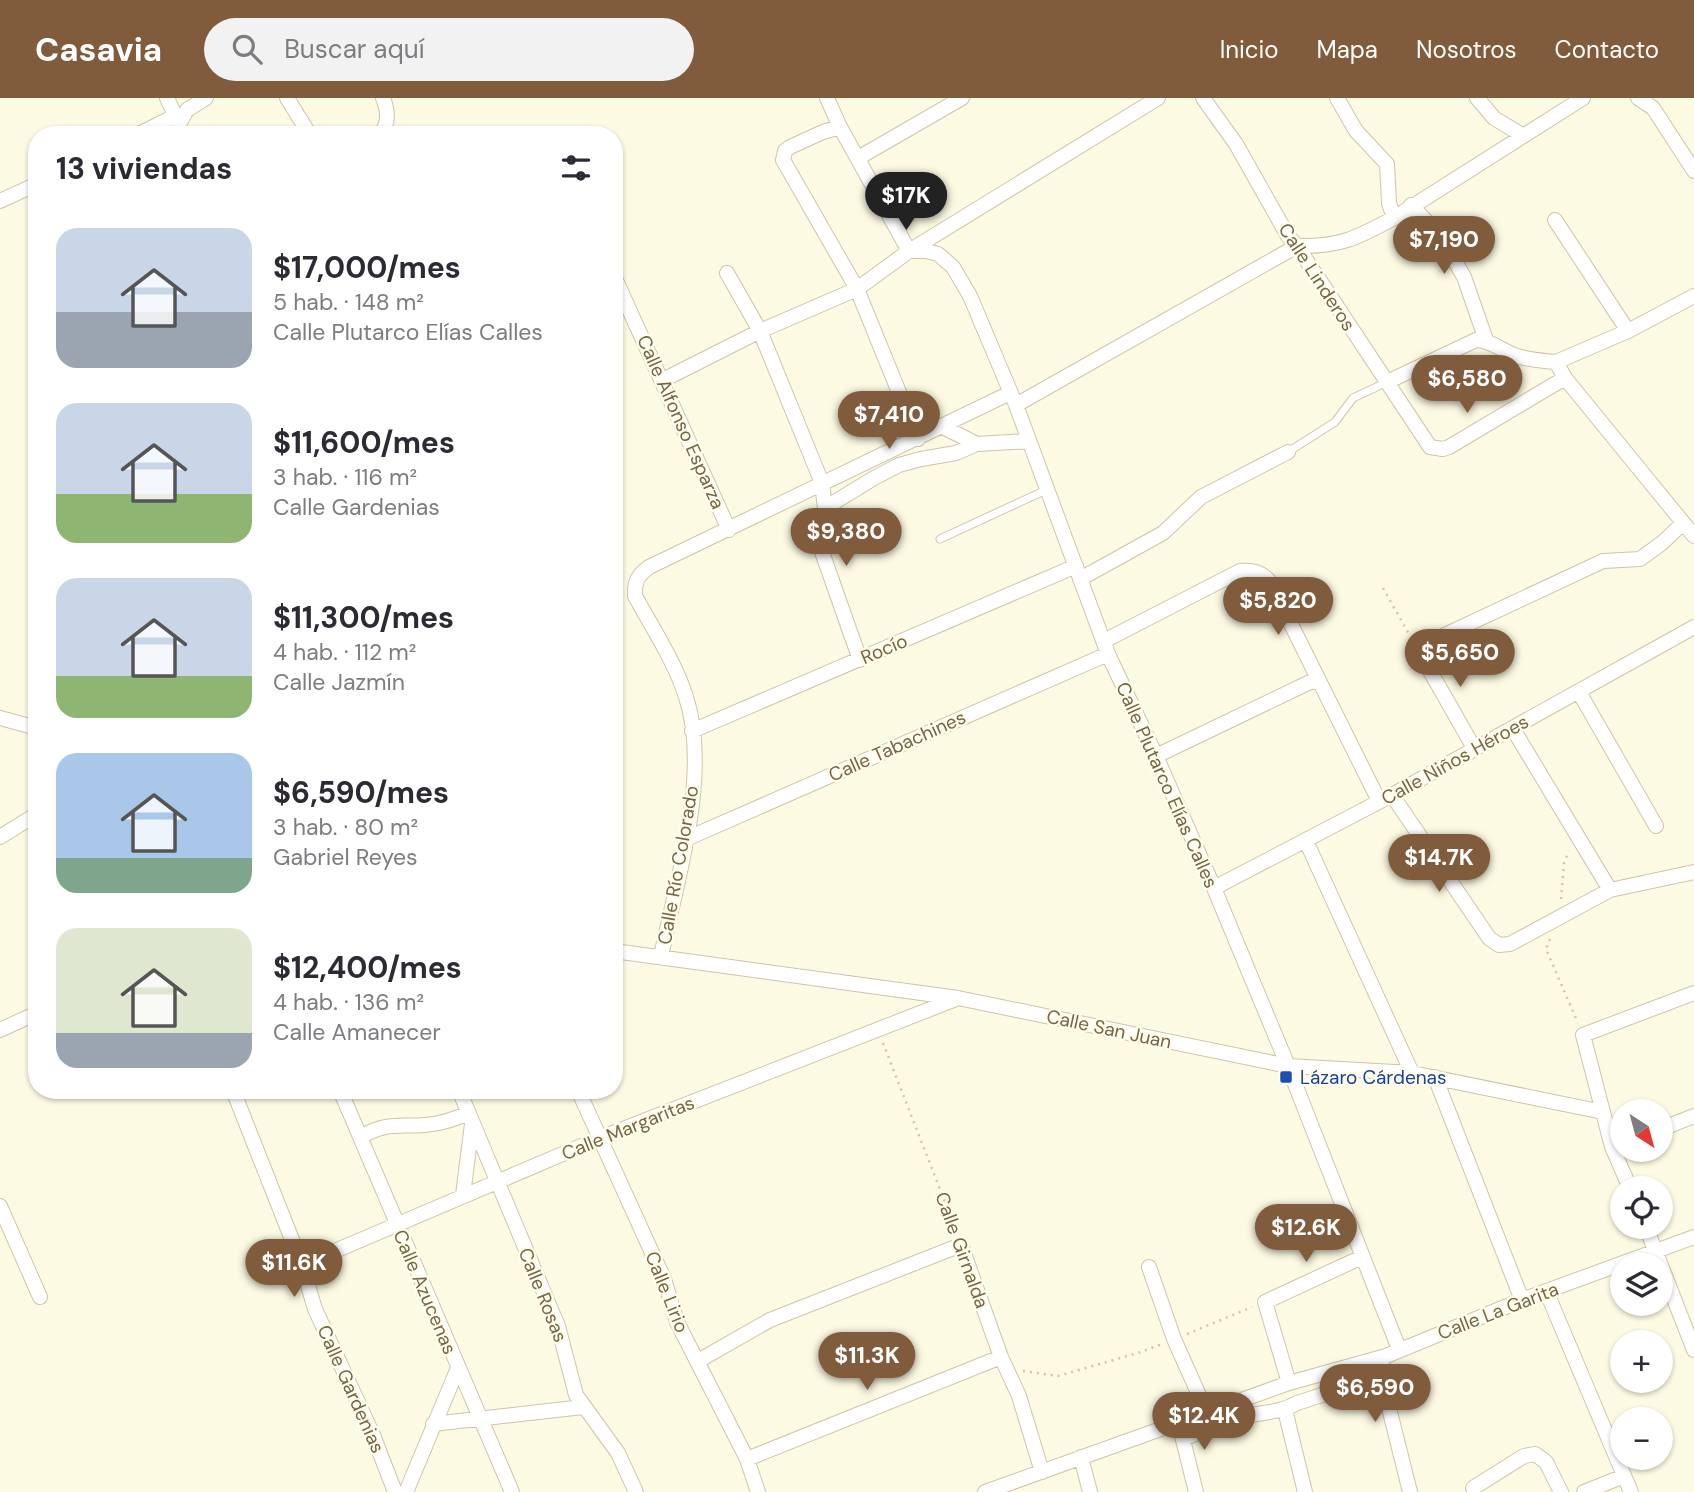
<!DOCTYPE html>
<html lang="es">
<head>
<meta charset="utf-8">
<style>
  body { margin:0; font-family:"DM Sans",sans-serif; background:#f2f2f3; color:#2b2b33; height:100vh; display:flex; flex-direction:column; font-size:26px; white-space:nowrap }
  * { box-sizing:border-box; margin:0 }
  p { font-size:23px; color:#7c7c81 }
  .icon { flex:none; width:38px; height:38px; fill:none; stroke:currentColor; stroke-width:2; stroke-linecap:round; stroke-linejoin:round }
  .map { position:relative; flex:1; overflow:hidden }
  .details { position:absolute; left:28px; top:28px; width:595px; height:973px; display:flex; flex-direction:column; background:#fff; border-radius:28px; box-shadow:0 2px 5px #0004 }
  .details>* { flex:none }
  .needle { width:46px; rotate:144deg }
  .buttons { position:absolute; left:1610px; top:1001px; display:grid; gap:14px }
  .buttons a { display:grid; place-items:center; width:63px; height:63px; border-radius:50%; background:#fff; box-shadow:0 2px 5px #0004; font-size:35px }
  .price { position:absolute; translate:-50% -60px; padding:0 16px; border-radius:24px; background:#805c3c; color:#fff; font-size:23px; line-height:46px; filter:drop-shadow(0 2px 4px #0008) }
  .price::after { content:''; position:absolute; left:50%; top:42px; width:21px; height:16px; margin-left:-10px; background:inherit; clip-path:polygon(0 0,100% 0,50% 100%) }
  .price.on { background:#222; color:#fff }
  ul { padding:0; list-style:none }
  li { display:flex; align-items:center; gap:21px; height:175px; padding:0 28px }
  li span { display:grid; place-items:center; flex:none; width:196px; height:140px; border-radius:21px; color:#555 }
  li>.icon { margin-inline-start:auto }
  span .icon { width:84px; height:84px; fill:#fffc; stroke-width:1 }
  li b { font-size:30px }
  h2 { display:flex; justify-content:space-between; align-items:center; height:84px; padding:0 28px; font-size:30px }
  header { display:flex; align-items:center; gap:42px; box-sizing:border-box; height:98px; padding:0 35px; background:#805c3c; color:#fff }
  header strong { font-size:33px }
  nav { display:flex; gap:38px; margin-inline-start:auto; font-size:24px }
  .search { width:490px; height:63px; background:#f2f2f3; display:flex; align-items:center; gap:18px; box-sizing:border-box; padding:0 24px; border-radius:38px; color:#7c7c81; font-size:26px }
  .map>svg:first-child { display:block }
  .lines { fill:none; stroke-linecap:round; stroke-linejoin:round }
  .lane-casing { stroke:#cec4aa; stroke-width:9 }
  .street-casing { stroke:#cec4aa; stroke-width:16 }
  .path { stroke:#d7c49d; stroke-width:2.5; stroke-dasharray:2 5; stroke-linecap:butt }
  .lane { stroke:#fff; stroke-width:7 }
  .street { stroke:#fff; stroke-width:14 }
  .transit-dot { fill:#1a4fb4; stroke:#fffdea; stroke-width:2.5 }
  .labels { text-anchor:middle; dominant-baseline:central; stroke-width:5; stroke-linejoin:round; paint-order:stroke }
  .street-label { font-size:19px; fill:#756549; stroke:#fffdea }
  .transit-label { font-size:19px; fill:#164399; stroke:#fffdea; text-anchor:start }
</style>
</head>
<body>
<header>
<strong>Casavia</strong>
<div class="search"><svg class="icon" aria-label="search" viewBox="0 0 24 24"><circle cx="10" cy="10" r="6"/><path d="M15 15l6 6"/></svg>Buscar aquí</div>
<nav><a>Inicio</a><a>Mapa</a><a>Nosotros</a><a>Contacto</a></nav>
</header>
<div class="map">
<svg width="1694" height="1394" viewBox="0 0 1694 1394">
  <rect width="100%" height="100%" fill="#fdfae3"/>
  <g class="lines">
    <!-- lane casing -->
    <g class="lane-casing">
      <path id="lane" d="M 1288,354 L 1335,324 L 1353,300 L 1387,284
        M 940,441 L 1046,392"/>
    </g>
    <!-- street casing -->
    <g class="street-casing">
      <path id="street" d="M 167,0 L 179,26 L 181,37
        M 287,0 L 310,37
        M 827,0 L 840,29 L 909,153 L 926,153 L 938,156 L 953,169 L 970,198 L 1016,307 L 1108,556 L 1156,658 L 1214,790 L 1288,968 L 1399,1251
        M 1203,0 L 1236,46 L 1288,138 L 1297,148 L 1430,349 L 1443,351 L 1449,349 L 1565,280
        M 1477,0 L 1494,20 L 1522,37
        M 1638,0 L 1653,10 L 1694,73
        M 179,26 L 187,12 L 206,0
        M 840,29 L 823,34 L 790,49 L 785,53 L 783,62 L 857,191 L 918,341
        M 137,37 L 175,18
        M 379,37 C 390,26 388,13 383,0
        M 858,60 L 962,0
        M 0,103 L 37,86
        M 1411,107 L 1442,140 L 1464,179 L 1486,242
        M 1394,120 L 1583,0
        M 1555,122 L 1628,233
        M 727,175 L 760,233 L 822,385 L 825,410 L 816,437 L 860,562
        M 614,178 L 729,432
        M 1556,264 L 1628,233 L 1694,198
        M 663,282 L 760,233 L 857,191 L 909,153 L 1158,0
        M 1387,284 L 1476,242 C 1491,242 1502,253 1517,258 C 1530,262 1542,263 1556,264 L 1565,280 L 1694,438
        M 1016,307 L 1297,148 C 1340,149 1357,140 1394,120 L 1389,105 L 1387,66 L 1356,33 L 1337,0
        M 941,328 L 977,346 L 1029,343
        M 825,410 L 874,380 L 899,367 L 921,361 L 956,355 L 977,346
        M 1080,481 L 1163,435 L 1201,399 L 1288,354
        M 1104,543 L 1240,473 C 1253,472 1262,474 1270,484 L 1379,703
        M 1579,594 L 1656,728
        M 0,620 L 37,630
        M 1513,631 L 1610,792
        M 692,633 L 1076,468
        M 1474,650 L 1417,550 L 1603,463 L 1640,461 L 1662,445 L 1682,426
        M 1156,658 L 1308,585 L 1319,582
        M 1392,697 L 1489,840 L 1499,847 L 1510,846 L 1610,792 L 1694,774
        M 0,739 L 37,716
        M 686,741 L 1108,556
        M 1306,743 L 1412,975
        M 1214,790 L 1392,697 L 1694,529
        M 614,853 L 958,900 L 1288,968 L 1412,975 L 1603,1014
        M 661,858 C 677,781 711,676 686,599 C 675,564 653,531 635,498 C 634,484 638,477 649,469 L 1010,295
        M 0,932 L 37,915
        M 1435,979 L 1522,1202
        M 233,992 L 302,1167 L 315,1211 L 373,1337 L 395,1394
        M 340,992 L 512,1394
        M 459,992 L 558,1228 L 576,1297 L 618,1355 L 636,1394
        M 578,992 L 664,1181 L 677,1224 L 747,1361 L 758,1394
        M 1661,1031 L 1694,1018
        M 360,1039 C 388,1024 396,1029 425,1027 C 441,1026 454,1021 469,1015
        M 1630,1090 L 1612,1049 L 1583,937 L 1694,895
        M 463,1097 L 472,1026
        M 0,1108 L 40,1199
        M 1646,1129 L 1694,1252
        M 302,1167 L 600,1040 L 956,901
        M 1149,1169 L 1174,1241 L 1207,1315
        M 1547,1195 L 1631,1394
        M 698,1263 L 770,1222 L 961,1147 L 1001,1259 L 1019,1298 L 1042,1374
        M 1383,1269 L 1381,1278 L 1410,1394
        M 1289,1285 L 1265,1204 L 1362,1159
        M 1285,1312 L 1305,1394
        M 433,1326 L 583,1309
        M 1181,1334 L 1196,1394
        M 1183,1341 C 1200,1334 1217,1327 1234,1321 C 1255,1314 1279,1316 1297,1305 L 1381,1278
        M 1081,1359 L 1090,1394
        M 747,1361 L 1001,1259
        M 1473,1390 L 1524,1358 L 1535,1356 L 1546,1364 L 1561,1394
        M 406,1394 L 458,1270
        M 985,1394 L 1289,1285 L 1386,1258 L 1522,1202 L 1694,1139
        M 1584,1394 L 1624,1378"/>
    </g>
    <!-- path -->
    <path class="path" d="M 1383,490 L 1410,538
      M 1561,801 L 1564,765 L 1569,753
      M 1550,841 L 1546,851 L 1578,925
      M 883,945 L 957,1135
      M 1187,1236 L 1252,1209
      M 1023,1273 L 1058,1278 L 1141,1254 L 1162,1246"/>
    <!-- lane -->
    <use href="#lane" class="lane"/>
    <!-- street -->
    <use href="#street" class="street"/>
  </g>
  <!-- markers -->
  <rect class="transit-dot" x="1279" y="972" width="14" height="14" rx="3.5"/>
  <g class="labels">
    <!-- street labels -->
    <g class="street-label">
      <text transform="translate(1317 179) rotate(57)">Calle Linderos</text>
      <text transform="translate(681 324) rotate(66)">Calle Alfonso Esparza</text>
      <text transform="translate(884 551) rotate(-23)">Rocío</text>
      <text transform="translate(897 648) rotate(-24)">Calle Tabachines</text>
      <text transform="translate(1455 662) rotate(-29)">Calle Niños Héroes</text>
      <text transform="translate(1167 687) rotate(66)">Calle Plutarco Elías Calles</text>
      <text transform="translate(678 767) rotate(-80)">Calle Río Colorado</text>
      <text transform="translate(1109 931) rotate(12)">Calle San Juan</text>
      <text transform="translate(628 1030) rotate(-22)">Calle Margaritas</text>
      <text transform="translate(962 1152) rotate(70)">Calle Girnalda</text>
      <text transform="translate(425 1194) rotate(67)">Calle Azucenas</text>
      <text transform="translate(667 1194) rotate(68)">Calle Lirio</text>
      <text transform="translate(543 1197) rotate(68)">Calle Rosas</text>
      <text transform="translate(1498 1213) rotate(-21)">Calle La Garita</text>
      <text transform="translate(351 1291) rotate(66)">Calle Gardenias</text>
    </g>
    <!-- transit labels -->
    <g class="transit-label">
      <text x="1300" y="979">Lázaro Cárdenas</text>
    </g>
  </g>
</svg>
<div class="buttons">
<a><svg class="needle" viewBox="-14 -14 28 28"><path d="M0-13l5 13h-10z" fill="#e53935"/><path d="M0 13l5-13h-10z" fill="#7c7c81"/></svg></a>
<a><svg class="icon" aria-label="locate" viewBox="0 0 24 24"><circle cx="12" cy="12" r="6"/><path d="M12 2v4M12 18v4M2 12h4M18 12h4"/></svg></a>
<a><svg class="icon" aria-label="layers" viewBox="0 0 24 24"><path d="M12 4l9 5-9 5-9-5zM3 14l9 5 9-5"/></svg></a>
<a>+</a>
<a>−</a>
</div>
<b class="price on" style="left:906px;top:134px">$17K</b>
<b class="price" style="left:1444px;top:178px">$7,190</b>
<b class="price" style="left:1467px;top:317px">$6,580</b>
<b class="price" style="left:889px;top:353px">$7,410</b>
<b class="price" style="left:846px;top:470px">$9,380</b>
<b class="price" style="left:1278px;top:539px">$5,820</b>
<b class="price" style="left:1460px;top:591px">$5,650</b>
<b class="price" style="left:1439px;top:796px">$14.7K</b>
<b class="price" style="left:1306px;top:1166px">$12.6K</b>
<b class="price" style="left:294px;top:1201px">$11.6K</b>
<b class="price" style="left:867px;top:1294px">$11.3K</b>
<b class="price" style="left:1375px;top:1326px">$6,590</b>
<b class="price" style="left:1204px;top:1354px">$12.4K</b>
<section class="details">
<h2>13 viviendas<svg class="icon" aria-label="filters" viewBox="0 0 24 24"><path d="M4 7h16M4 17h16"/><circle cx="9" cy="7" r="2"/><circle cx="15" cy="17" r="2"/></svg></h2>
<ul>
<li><span style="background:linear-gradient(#c9d6e8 60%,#9aa5b1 0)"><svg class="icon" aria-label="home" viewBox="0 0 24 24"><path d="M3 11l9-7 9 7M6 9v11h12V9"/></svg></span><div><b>$17,000/mes</b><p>5 hab. · 148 m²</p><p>Calle Plutarco Elías Calles</p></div></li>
<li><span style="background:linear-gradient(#c9d6e8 65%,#8fb573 0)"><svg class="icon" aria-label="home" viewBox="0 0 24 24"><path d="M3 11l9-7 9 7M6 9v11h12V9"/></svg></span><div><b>$11,600/mes</b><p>3 hab. · 116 m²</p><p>Calle Gardenias</p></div></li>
<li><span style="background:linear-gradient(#c9d6e8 70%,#8fb573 0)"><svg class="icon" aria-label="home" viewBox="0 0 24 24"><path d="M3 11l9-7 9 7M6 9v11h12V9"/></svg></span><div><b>$11,300/mes</b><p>4 hab. · 112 m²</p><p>Calle Jazmín</p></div></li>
<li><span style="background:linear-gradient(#a9c7e8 75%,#7fa58c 0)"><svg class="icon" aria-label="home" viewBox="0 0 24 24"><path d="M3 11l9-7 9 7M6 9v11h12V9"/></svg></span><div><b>$6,590/mes</b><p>3 hab. · 80 m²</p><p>Gabriel Reyes</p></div></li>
<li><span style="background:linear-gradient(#dfe7d0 75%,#9aa5b1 0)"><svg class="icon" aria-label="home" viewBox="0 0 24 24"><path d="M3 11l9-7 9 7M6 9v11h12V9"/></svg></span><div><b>$12,400/mes</b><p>4 hab. · 136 m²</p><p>Calle Amanecer</p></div></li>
</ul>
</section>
</div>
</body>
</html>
